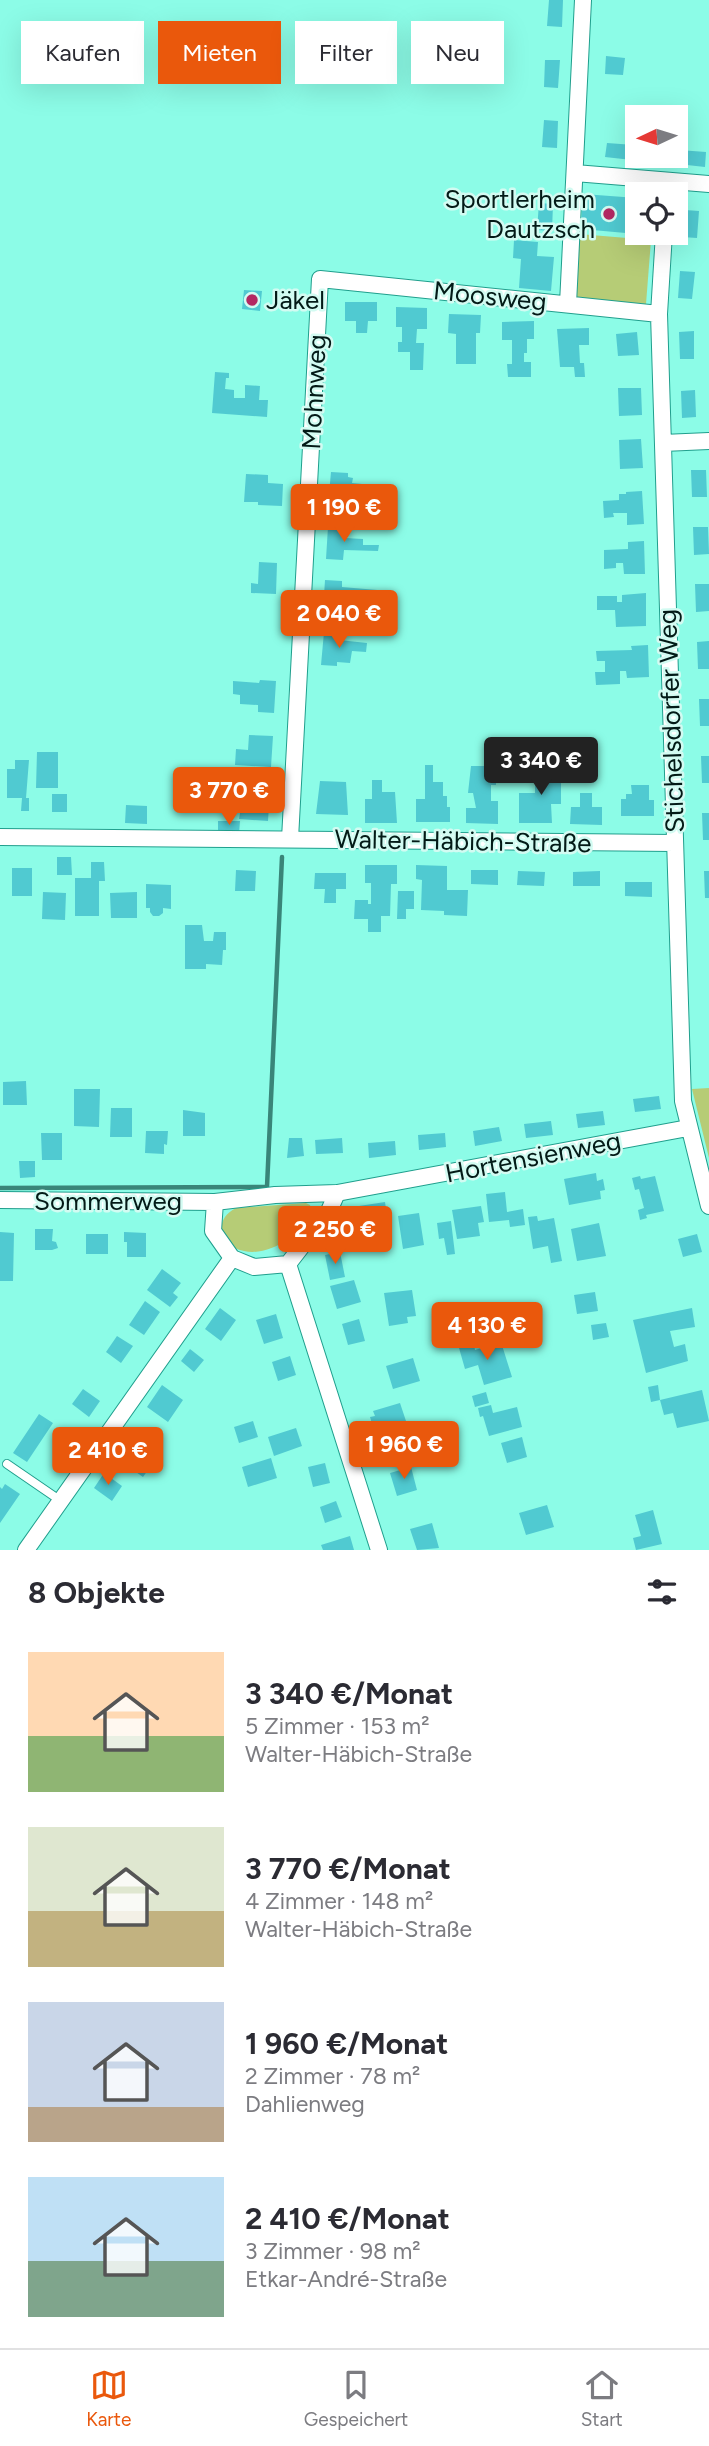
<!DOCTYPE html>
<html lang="de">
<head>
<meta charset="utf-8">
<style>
  body { margin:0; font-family:Figtree,sans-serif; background:#f2f2f3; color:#2b2b33; height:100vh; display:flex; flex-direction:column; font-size:26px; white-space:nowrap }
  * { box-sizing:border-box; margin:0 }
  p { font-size:23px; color:#7c7c81 }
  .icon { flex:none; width:38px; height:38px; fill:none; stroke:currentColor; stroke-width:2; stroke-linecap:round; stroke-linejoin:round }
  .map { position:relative; height:1550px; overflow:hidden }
  .sheet { display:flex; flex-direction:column; background:#fff; flex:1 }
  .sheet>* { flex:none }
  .banner { position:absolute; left:21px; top:21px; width:668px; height:63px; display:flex; gap:14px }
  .needle { width:46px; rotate:266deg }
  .controls { position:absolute; left:625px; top:105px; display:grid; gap:14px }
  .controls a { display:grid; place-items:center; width:63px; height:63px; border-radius:0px; background:#fff; box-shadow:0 7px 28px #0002; font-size:35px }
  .price { position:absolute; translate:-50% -60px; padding:0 16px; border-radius:7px; background:#ea580c; color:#fff; font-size:23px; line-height:46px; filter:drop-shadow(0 2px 4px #0008) }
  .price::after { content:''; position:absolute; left:50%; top:42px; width:21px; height:16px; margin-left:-10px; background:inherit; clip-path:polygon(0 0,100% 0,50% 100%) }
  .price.on { background:#222; color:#fff }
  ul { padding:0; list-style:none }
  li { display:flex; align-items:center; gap:21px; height:175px; padding:0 28px }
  li span { display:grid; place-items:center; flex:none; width:196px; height:140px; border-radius:0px; color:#555 }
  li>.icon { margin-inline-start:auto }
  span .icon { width:84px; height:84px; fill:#fffc; stroke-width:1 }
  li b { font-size:30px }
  h2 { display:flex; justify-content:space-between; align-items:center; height:84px; padding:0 28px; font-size:30px }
  .chip { padding:0 24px; border-radius:0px; background:#fff; box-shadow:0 7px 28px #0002; font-size:24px; line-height:63px }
  .chip.on { background:#ea580c; color:#fff }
  .tabs { display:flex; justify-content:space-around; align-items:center; height:98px; border-top:2px solid #e1e1e2; background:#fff; font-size:19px; color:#7c7c81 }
  .tabs a { display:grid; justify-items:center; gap:4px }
  .tabs .on { color:#ea580c }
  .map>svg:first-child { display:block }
  .green { fill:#b6cc76 }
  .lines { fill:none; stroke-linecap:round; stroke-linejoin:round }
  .stream { stroke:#398579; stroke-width:4.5 }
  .building { fill:#50cad1 }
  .lane-casing { stroke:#209f8d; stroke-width:10 }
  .street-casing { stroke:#209f8d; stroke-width:18 }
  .lane { stroke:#fff; stroke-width:8 }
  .street { stroke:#fff; stroke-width:16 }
  .poi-dot { fill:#b32862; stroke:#d3fbf2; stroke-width:2.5 }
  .labels { text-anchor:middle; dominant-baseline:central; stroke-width:5; stroke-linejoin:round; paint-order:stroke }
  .poi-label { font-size:26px; fill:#031a17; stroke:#d3fbf2; text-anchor:end }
  .street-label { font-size:26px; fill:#031a17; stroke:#d3fbf2 }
</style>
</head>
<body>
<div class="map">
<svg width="709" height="1550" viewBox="0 0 709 1550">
  <rect width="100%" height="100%" fill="#8cfce7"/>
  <!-- green -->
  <path class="green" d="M 579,234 L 651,240 L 646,304 L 574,299 Z
    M 709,1088 L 709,1158 L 692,1089 Z
    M 306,1203 L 310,1205 L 312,1212 C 302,1234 269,1257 244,1251 C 220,1246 212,1220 236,1208 Z"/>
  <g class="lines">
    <!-- stream -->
    <path class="stream" d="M 0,1188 L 267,1187 L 282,857"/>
  </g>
  <!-- building -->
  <path class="building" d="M 549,0 L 563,0 L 562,27 L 547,26 Z
    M 606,56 L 625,58 L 623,75 L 605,74 Z
    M 545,60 L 560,60 L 558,88 L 544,87 Z
    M 544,120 L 558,121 L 557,148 L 542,147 Z
    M 607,143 L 634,145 L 632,160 L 605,157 Z
    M 679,150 L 706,152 L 705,167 L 678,164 Z
    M 583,194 L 637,198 L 637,234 L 581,229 Z
    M 539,203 L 553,204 L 552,231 L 537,230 Z
    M 685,210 L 699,211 L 697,238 L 682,237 Z
    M 514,240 L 538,242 L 537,256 L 554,257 L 551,291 L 519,288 L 521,259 L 513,258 Z
    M 680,271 L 695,272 L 692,299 L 678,298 Z
    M 244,290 L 262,291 L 260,311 L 242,309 Z
    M 345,302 L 377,302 L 377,321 L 368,321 L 367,333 L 356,333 L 356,321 L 345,321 Z
    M 396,307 L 427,308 L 427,329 L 417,329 L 416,343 L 424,343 L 423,370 L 410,370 L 410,352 L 398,352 L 398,342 L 402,342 L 402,327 L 396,327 Z
    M 449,314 L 481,315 L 480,333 L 476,333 L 476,364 L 456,364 L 456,334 L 448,333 Z
    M 534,321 L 534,339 L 527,339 L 527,353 L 524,353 L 524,362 L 531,362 L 531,377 L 508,377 L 507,364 L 512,364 L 512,340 L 502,340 L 502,322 Z
    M 589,328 L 589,345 L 579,345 L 580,363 L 584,363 L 585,377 L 575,377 L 574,367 L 560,367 L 557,329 Z
    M 694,331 L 694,359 L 680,359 L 679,332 Z
    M 637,332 L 639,355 L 618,356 L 616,334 Z
    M 215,372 L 229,373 L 229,378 L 226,378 L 225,389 L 234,390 L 234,398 L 245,398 L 245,385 L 260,386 L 259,400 L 268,400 L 267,417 L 212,413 Z
    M 618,388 L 641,388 L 642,415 L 619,416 Z
    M 695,390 L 696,417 L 682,418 L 681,391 Z
    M 641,439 L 643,468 L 620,469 L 619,440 Z
    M 691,470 L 706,470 L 707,497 L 692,497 Z
    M 331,472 L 348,473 L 348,477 L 353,478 L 352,483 L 362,484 L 360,498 L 347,497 L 346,507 L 328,505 Z
    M 246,474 L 268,475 L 268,483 L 283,484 L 282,506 L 258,505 L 258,502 L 244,502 Z
    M 642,491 L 644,524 L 627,525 L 627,513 L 613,513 L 614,517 L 604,518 L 603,501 L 619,500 L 619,494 L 626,494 L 626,492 Z
    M 328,527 L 345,528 L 345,538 L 363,539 L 363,545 L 379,545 L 378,551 L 344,550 L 343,560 L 326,559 Z
    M 693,527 L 708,527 L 709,554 L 694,555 Z
    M 644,541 L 645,574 L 624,574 L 623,563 L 616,563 L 616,568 L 604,569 L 604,550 L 628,549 L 628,542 Z
    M 259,562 L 277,563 L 276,594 L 251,593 L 251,583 L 258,584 Z
    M 325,580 L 342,581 L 342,587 L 389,591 L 387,615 L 365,613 L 366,606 L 341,604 L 340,612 L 323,611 Z
    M 695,584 L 709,584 L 709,611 L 696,612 Z
    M 646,593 L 646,626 L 616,627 L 615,610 L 597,610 L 597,596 L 617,596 L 617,602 L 622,602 L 622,595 Z
    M 324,632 L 339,633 L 339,640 L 367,643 L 366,652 L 352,651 L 350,663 L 337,662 L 337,666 L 321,665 Z
    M 709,641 L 709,669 L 698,669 L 697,642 Z
    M 648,645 L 649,677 L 627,678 L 626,671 L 620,671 L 620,684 L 596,685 L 595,672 L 605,672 L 605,661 L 597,661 L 596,651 L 632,650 L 631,646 Z
    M 260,680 L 276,681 L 274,713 L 258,712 L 258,705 L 240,704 L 240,695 L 233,694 L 233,681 L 259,683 Z
    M 699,699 L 709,699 L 709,726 L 700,726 Z
    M 249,735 L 273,736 L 271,767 L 235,765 L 236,749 L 248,750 Z
    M 37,752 L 58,752 L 58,788 L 36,788 Z
    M 701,756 L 709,756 L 709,783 L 702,783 Z
    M 15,760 L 29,760 L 26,798 L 29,798 L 29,811 L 21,811 L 22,798 L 7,798 L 7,769 L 15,769 Z
    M 425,765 L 433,765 L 433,782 L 443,782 L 443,796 L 447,796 L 447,807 L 450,807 L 450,822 L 416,822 L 416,799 L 425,799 Z
    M 471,766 L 496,766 L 496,785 L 491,785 L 491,801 L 498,801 L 498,824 L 466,823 L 466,808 L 476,808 L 473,793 L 468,793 Z
    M 561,768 L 561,804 L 551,804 L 552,823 L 519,823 L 519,793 L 535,793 L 535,769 Z
    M 372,780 L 382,780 L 382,792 L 395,792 L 397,823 L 365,823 L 365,799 L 372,799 Z
    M 320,781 L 346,782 L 348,815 L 316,814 Z
    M 631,785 L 649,785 L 649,800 L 654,800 L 654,816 L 621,816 L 621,799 L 626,799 L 626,794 L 632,794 Z
    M 244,788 L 270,790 L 268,821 L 239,819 Z
    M 580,793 L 592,793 L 592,807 L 602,807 L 602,825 L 570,824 L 571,807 L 580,807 Z
    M 52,794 L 67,794 L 67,812 L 52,812 Z
    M 126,805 L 147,806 L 147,824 L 125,823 Z
    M 702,813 L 709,813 L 709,840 L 703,840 Z
    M 218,821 L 240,821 L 239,834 L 218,834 Z
    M 57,857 L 71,857 L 72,875 L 57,875 Z
    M 91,862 L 104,862 L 105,881 L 99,881 L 99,916 L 75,916 L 75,878 L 91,878 Z
    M 365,865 L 397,865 L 397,884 L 391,884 L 390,916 L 381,916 L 381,932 L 368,932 L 368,919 L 354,919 L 355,900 L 368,900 L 368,904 L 371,904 L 371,883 L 365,883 Z
    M 416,865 L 447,866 L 447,890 L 468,890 L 467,916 L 444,915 L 444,911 L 421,910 L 422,880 L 416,879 Z
    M 12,868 L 32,868 L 32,896 L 12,896 Z
    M 236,870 L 256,871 L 255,891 L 235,891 Z
    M 471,870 L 498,870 L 498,885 L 471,884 Z
    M 518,871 L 545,872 L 544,886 L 517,885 Z
    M 600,871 L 600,886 L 573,886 L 573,872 Z
    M 704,871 L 709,871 L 709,898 L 705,898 Z
    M 315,873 L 346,873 L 346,889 L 336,889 L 336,903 L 324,903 L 325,889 L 314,889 Z
    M 625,882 L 652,882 L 652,897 L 625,896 Z
    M 146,884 L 171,885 L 171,909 L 163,908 L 163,913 L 159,916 L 153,916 L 150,912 L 150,908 L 146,908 Z
    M 398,891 L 414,891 L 414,909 L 406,909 L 406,919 L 397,919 Z
    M 43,892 L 66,893 L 65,920 L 42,919 Z
    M 137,892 L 137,918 L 111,918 L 110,893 Z
    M 185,925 L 202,925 L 204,941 L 213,941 L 214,932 L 226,932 L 226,950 L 223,950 L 222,965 L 206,964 L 206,969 L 185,969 Z
    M 26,1081 L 27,1105 L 3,1105 L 3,1082 Z
    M 74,1089 L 100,1089 L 99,1127 L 74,1126 Z
    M 659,1096 L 661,1109 L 635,1112 L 633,1099 Z
    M 111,1108 L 132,1108 L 132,1137 L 110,1137 Z
    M 183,1110 L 205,1113 L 205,1136 L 183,1136 Z
    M 603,1111 L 605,1125 L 578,1128 L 576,1114 Z
    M 551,1121 L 553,1135 L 526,1138 L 524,1124 Z
    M 499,1127 L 502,1141 L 475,1146 L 473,1131 Z
    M 146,1131 L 168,1131 L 167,1145 L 164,1144 L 164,1154 L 145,1153 Z
    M 41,1133 L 62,1133 L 62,1160 L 42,1160 Z
    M 445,1133 L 446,1147 L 419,1150 L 418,1135 Z
    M 289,1138 L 302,1138 L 304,1156 L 287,1158 Z
    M 342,1138 L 343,1153 L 316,1154 L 315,1140 Z
    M 395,1141 L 396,1155 L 369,1158 L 368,1143 Z
    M 19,1161 L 35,1161 L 35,1177 L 20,1178 Z
    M 596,1173 L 597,1181 L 603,1179 L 605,1190 L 600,1191 L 601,1199 L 569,1205 L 564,1179 Z
    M 640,1176 L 641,1179 L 655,1176 L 664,1211 L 646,1215 L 647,1218 L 640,1220 L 638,1210 L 644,1208 L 639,1189 L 635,1190 L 632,1178 Z
    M 505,1192 L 507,1212 L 523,1209 L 525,1225 L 510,1227 L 509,1220 L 489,1222 L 486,1194 Z
    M 385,1202 L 389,1229 L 363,1233 L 359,1206 Z
    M 481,1206 L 484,1222 L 478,1223 L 480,1236 L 457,1239 L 452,1210 Z
    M 419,1213 L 424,1245 L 403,1249 L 398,1216 Z
    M 537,1216 L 538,1221 L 554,1218 L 562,1261 L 551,1263 L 548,1246 L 533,1249 L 528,1217 Z
    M 451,1221 L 455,1254 L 447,1255 L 444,1238 L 439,1239 L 437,1223 Z
    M 599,1223 L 606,1256 L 577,1261 L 571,1229 Z
    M 35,1229 L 53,1229 L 52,1241 L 56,1242 L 58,1248 L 52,1250 L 35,1250 Z
    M 0,1232 L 14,1233 L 13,1281 L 0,1281 Z
    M 124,1232 L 146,1233 L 146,1257 L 127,1257 L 127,1242 L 124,1242 Z
    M 86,1234 L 108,1234 L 108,1254 L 86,1254 Z
    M 697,1234 L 702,1252 L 683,1257 L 678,1239 Z
    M 340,1252 L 345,1277 L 330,1280 L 325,1255 Z
    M 162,1269 L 181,1283 L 173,1293 L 178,1297 L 170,1307 L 147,1290 Z
    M 354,1280 L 361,1302 L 337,1309 L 330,1286 Z
    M 412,1290 L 416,1316 L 407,1317 L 408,1323 L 389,1326 L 384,1293 Z
    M 595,1292 L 598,1311 L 577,1314 L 574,1295 Z
    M 145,1301 L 160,1312 L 144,1335 L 129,1325 Z
    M 220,1308 L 236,1320 L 221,1341 L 205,1329 Z
    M 692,1308 L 695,1327 L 670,1331 L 674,1347 L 685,1344 L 688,1361 L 646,1373 L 633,1320 Z
    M 276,1314 L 283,1338 L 264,1344 L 256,1320 Z
    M 359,1319 L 365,1341 L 348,1345 L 342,1324 Z
    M 606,1323 L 609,1337 L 593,1340 L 591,1325 Z
    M 117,1336 L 133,1346 L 121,1363 L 106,1352 Z
    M 501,1342 L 512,1377 L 484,1385 L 478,1365 L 465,1369 L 459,1348 L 474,1344 L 475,1350 Z
    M 190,1349 L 204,1360 L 194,1372 L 181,1361 Z
    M 290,1356 L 296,1375 L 278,1381 L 272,1362 Z
    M 413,1358 L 420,1381 L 393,1389 L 386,1366 Z
    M 162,1385 L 183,1400 L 168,1422 L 147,1407 Z
    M 658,1385 L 660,1400 L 702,1390 L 709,1421 L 677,1428 L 673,1413 L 664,1415 L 660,1400 L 651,1402 L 648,1387 Z
    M 83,1389 L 100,1401 L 89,1417 L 72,1404 Z
    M 486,1392 L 489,1403 L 475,1407 L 472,1396 Z
    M 400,1403 L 407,1424 L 380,1432 L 378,1426 L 373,1427 L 370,1417 L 375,1416 L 373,1411 Z
    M 491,1405 L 493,1413 L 517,1407 L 522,1427 L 489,1436 L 483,1416 L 480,1417 L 478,1408 Z
    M 39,1414 L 53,1423 L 27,1462 L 13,1453 Z
    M 253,1421 L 258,1437 L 239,1443 L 234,1427 Z
    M 296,1428 L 302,1446 L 274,1456 L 268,1437 Z
    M 137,1430 L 155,1444 L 147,1455 L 155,1460 L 143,1477 L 126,1465 L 134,1453 L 125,1447 Z
    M 522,1437 L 527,1457 L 507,1463 L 501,1443 Z
    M 415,1440 L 420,1459 L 396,1466 L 391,1446 Z
    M 271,1458 L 277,1478 L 248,1487 L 242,1467 Z
    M 325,1463 L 330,1483 L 313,1487 L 308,1467 Z
    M 411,1467 L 417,1490 L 397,1496 L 390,1473 Z
    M 104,1473 L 122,1486 L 112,1501 L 94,1488 Z
    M 5,1484 L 20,1494 L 0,1523 L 0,1487 L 2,1489 Z
    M 336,1501 L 342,1517 L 325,1523 L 320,1507 Z
    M 547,1505 L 554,1527 L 526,1535 L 519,1513 Z
    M 653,1510 L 662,1544 L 636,1550 L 633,1538 L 641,1536 L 635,1515 Z
    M 432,1523 L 439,1548 L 417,1550 L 410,1529 Z
    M 350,1536 L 354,1550 L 323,1550 L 321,1545 Z"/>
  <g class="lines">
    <!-- lane casing -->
    <g class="lane-casing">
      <path id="lane" d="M 7,1464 L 61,1501"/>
    </g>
    <!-- street casing -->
    <g class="street-casing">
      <path id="street" d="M 575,173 L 709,184
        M 664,233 L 659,314 L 683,1101 L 709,1206
        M 568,304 L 583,0
        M 663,443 L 709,441
        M 0,837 L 675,843
        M 290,839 L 320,279 L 659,314
        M 337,1193 L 329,1211 L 288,1264 L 254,1267 L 232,1258 L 213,1231 L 215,1202 L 275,1195 L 337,1193 L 688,1128
        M 0,1200 L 215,1202
        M 288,1264 L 379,1550
        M 26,1550 L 232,1258"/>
    </g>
    <!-- lane -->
    <use href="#lane" class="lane"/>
    <!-- street -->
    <use href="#street" class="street"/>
  </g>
  <!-- markers -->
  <g class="poi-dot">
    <circle cx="609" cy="214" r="7"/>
    <circle cx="252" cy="300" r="7"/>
  </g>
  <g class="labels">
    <!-- poi labels -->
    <g class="poi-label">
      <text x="595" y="199">Sportlerheim<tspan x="595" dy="30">Dautzsch</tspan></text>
      <text x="266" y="300" text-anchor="start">Jäkel</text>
    </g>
    <!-- street labels -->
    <g class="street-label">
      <text transform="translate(490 296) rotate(6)">Moosweg</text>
      <text transform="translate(314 392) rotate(-87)">Mohnweg</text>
      <text transform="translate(671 721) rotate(-92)">Stichelsdorfer Weg</text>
      <text transform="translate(463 841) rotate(1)">Walter-Häbich-Straße</text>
      <text transform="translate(533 1157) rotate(-11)">Hortensienweg</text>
      <text x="108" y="1201">Sommerweg</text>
    </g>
  </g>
</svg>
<div class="controls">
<a><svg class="needle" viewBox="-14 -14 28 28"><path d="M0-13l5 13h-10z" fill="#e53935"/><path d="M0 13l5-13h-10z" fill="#7c7c81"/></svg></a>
<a><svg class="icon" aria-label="locate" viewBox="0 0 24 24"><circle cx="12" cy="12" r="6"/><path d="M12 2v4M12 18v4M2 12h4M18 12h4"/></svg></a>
</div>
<b class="price" style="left:344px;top:544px">1 190 €</b>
<b class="price" style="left:339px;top:650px">2 040 €</b>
<b class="price on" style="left:541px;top:797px">3 340 €</b>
<b class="price" style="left:229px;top:827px">3 770 €</b>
<b class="price" style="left:335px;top:1266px">2 250 €</b>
<b class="price" style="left:487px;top:1362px">4 130 €</b>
<b class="price" style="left:404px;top:1481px">1 960 €</b>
<b class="price" style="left:108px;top:1487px">2 410 €</b>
<div class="banner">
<a class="chip">Kaufen</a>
<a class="chip on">Mieten</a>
<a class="chip">Filter</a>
<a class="chip">Neu</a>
</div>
</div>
<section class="sheet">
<h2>8 Objekte<svg class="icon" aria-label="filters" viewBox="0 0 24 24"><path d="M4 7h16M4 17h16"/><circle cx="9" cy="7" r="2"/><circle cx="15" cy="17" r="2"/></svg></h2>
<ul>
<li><span style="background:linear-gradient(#ffd9b3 60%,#8fb573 0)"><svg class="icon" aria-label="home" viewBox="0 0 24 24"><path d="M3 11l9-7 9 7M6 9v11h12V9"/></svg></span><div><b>3 340 €/Monat</b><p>5 Zimmer · 153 m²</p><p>Walter-Häbich-Straße</p></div></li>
<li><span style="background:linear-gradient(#dfe7d0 60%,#c2b280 0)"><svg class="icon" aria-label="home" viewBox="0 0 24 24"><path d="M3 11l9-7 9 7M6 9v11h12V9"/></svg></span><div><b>3 770 €/Monat</b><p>4 Zimmer · 148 m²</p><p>Walter-Häbich-Straße</p></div></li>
<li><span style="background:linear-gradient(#c9d6e8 75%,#b9a48a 0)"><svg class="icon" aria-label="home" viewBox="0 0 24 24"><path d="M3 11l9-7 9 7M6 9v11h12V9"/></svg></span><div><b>1 960 €/Monat</b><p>2 Zimmer · 78 m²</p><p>Dahlienweg</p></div></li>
<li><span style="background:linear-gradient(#bfe0f5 60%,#7fa58c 0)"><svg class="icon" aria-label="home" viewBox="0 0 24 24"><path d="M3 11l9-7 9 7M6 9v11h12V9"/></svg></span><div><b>2 410 €/Monat</b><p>3 Zimmer · 98 m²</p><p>Etkar-André-Straße</p></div></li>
</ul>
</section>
<nav class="tabs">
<a class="on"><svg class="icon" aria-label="map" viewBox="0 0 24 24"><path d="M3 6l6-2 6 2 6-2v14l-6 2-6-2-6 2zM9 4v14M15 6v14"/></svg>Karte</a>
<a><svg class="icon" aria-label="saved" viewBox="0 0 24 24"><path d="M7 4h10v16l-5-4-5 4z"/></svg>Gespeichert</a>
<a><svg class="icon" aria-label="home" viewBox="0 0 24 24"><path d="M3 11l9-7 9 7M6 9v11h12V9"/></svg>Start</a>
</nav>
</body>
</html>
